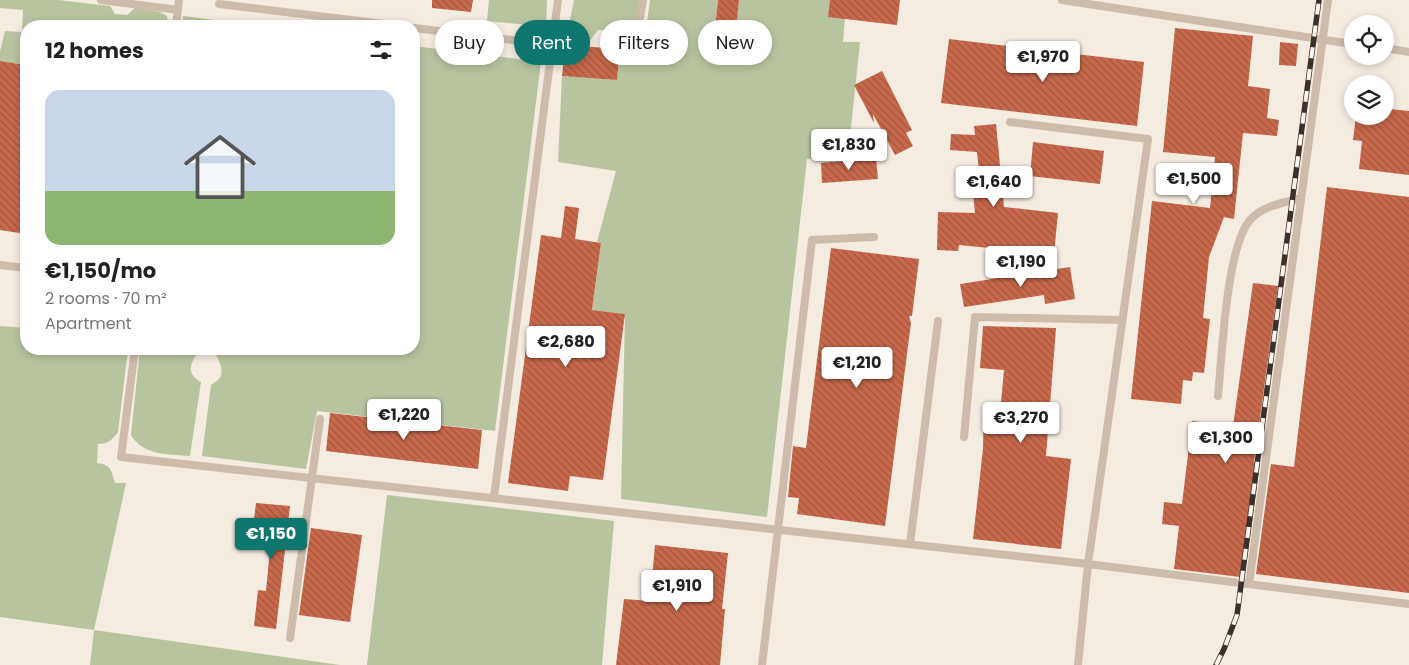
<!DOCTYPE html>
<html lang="en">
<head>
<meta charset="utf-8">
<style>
  body { margin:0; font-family:Poppins,sans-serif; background:#f6f6f6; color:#222; height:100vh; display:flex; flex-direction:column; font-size:19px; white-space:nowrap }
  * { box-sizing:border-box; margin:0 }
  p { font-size:16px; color:#767676 }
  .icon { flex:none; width:28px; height:28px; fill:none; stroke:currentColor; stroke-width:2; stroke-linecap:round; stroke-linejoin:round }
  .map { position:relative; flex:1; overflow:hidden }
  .sheet { position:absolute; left:20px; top:20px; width:400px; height:335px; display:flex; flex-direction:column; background:#fff; border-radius:20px; box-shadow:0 2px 8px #0003 }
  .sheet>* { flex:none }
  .banner { position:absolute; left:435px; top:20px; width:475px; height:45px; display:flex; gap:10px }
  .buttons { position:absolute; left:1344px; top:15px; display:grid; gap:10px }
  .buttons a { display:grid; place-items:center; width:50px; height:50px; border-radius:50%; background:#fff; box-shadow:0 2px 8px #0003; font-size:25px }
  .price { position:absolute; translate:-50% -42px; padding:0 11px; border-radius:5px; background:#fff; color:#222; font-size:16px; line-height:32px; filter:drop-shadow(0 1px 2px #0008) }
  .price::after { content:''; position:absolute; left:50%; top:30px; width:15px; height:11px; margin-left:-8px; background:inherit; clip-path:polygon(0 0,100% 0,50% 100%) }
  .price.current { background:#0f766e; color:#fff }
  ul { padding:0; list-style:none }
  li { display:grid; align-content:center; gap:10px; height:265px; padding:0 25px }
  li+li { border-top:1px solid #e0e0e0 }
  li span { display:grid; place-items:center; height:155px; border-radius:15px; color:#555 }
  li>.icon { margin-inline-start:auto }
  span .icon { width:90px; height:90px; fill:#fffc; stroke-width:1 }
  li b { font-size:21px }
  h2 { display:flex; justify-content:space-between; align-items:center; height:60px; padding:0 25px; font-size:21px }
  .tag { padding:0 18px; border-radius:22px; background:#fff; box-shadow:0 2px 8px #0003; font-size:18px; line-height:45px }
  .tag.current { background:#0f766e; color:#fff }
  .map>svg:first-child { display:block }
  .green { fill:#b8c4a0 }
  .building { fill:url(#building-back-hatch) }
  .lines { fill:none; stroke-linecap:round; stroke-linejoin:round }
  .service { stroke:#cdbbac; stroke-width:8 }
  .rail-casing { stroke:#3b302b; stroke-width:5.5 }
  .rail { stroke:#fbf5ee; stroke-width:4; stroke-dasharray:11; stroke-linecap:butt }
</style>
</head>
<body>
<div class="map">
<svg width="1409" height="665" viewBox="0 0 1409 665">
  <defs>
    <pattern id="building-back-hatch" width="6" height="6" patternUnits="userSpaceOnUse" patternTransform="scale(1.25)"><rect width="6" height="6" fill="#c8694b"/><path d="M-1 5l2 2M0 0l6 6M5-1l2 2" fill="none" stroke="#a4573f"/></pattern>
  </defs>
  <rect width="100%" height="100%" fill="#f4ebe1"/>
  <!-- green -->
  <path class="green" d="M 0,0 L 58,0 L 110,6 L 115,14 L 127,15 L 135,8 L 160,12 L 167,16 L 168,26 L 26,26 L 26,65 L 0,61 L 0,51 L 5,31 L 22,32 L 23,10 L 0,8 Z
    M 489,0 L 547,0 C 546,14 549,30 535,37 L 526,35 L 528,25 L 487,21 Z
    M 574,0 L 640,0 C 636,33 629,31 598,30 L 586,46 L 565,45 Z
    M 650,0 L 718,0 L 713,47 L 733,49 L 739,0 L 834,0 L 845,17 L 843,42 L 860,42 L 849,147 L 830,146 L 828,158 L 807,159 L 767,517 L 621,499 L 625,314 L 592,310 L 601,243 L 597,242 L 616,171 L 558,162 L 562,76 L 617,80 L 619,54 L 644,45 Z
    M 183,16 L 262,26 L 182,26 Z
    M 414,46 L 541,62 L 495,431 L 317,411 L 306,469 L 202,456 L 211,385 C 213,383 216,382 218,380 C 225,373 220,362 216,355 L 204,353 L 196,355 C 188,368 189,375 201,382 L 190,456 C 169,454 143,456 131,435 L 140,349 L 414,349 Z
    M 0,326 L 26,328 L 26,349 L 128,349 L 118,432 C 112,440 108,444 98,444 L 97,463 C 111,465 111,469 115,483 L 126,483 L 94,630 L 340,665 L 90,665 L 94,630 L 0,617 Z
    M 387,495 L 614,521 L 602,665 L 367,665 Z"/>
  <!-- building -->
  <path class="building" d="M 432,0 L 473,0 L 471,12 L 432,8 Z
    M 718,0 L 739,0 L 734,49 L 713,47 Z
    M 830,0 L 900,0 L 897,25 L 828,17 Z
    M 1175,28 L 1253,36 L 1248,86 L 1270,89 L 1267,118 L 1279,120 L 1277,136 L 1243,133 L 1234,219 L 1224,217 L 1209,257 L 1203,318 L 1210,319 L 1204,373 L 1193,372 L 1192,381 L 1183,380 L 1181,404 L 1131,399 L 1152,201 L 1210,208 L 1215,157 L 1163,152 Z
    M 949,39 L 1144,62 L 1137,126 L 941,103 Z
    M 1280,42 L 1298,44 L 1296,66 L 1279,65 Z
    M 565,45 L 620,49 L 617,80 L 562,76 Z
    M 0,61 L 26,65 L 26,234 L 0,230 Z
    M 882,71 L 912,130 L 906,133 L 913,146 L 895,155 L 873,114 L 874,123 L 854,85 Z
    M 1390,109 L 1409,111 L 1409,175 L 1359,169 L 1362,141 L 1353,140 L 1356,116 L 1385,116 L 1385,111 L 1390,111 Z
    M 996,124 L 1004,207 L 1058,213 L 1054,254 L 1022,251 L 1021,257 L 999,255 L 1000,249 L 959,245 L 958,251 L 937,250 L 938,212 L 975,213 L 972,181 L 980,180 L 977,152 L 950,150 L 951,134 L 975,135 L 974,126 Z
    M 1033,142 L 1104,151 L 1100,184 L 1030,176 Z
    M 876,158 L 878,179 L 822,183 L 821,163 Z
    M 1327,187 L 1409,197 L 1409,593 L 1256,574 L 1271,464 L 1294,467 Z
    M 565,206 L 579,208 L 575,239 L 601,243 L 592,310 L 625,314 L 603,480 L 570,476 L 568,491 L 508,483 L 541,235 L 561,238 Z
    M 831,248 L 919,259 L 912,316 L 909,316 L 911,323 L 885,526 L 797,514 L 799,498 L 788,497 L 793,446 L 806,448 Z
    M 1070,267 L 1075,299 L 1045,304 L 1044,295 L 964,307 L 960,284 Z
    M 1253,283 L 1278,286 L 1254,462 L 1260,463 L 1245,573 L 1241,572 L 1240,577 L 1174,569 L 1179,526 L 1162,524 L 1164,502 L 1182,504 L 1192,421 L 1233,426 Z
    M 983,326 L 1056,328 L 1046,456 L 1071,459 L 1061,549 L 973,539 L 983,449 L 984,403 L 1001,403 L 1004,370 L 980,368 Z
    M 330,413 L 482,430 L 478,469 L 326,451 Z
    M 256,503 L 290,506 L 276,629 L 254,626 L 258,590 L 266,591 L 271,538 L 252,536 Z
    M 311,528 L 362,535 L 350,622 L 299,615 Z
    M 655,545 L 728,553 L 722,609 L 725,609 L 720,665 L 616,665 L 624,599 L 650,601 Z"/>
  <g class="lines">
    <!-- service -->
    <path class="service" d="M 101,0 L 178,10
      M 1062,0 L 1352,44
      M 219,4 L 401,26
      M 176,26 L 179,0
      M 414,28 L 553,45
      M 636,42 L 643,0
      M 1385,48 L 1409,52
      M 1010,122 L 1148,139 L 1088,564 L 1078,665
      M 0,265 L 26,268
      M 135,349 L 121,457 L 1088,564 L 1409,604
      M 1218,396 C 1222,359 1226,242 1252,218 C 1265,205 1284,203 1301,198
      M 964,437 L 975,317 L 1122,320
      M 494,497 L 558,0
      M 910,544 L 938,321
      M 1249,584 L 1328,0
      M 290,638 L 320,419
      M 762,665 L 812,240 L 874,237"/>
    <!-- rail casing -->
    <g class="rail-casing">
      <path id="rail" d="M 1216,665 L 1224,649 L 1237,615 L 1319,0"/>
    </g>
    <!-- rail -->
    <use href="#rail" class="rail"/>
  </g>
</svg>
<div class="buttons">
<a><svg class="icon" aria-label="locate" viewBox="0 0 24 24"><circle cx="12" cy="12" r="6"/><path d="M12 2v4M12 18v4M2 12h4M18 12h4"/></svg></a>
<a><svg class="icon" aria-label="layers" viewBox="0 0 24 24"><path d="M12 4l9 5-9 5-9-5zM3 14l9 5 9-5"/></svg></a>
</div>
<b class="price" style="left:1043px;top:83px">€1,970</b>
<b class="price" style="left:849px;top:171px">€1,830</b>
<b class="price" style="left:1194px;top:205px">€1,500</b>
<b class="price" style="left:994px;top:208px">€1,640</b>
<b class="price" style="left:1021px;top:288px">€1,190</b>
<b class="price" style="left:566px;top:368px">€2,680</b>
<b class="price" style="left:857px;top:389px">€1,210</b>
<b class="price" style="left:404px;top:441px">€1,220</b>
<b class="price" style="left:1021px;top:444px">€3,270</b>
<b class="price" style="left:1226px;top:464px">€1,300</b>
<b class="price current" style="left:271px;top:560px">€1,150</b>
<b class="price" style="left:677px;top:612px">€1,910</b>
<div class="banner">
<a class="tag">Buy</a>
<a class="tag current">Rent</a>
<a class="tag">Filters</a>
<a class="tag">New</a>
</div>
<section class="sheet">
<h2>12 homes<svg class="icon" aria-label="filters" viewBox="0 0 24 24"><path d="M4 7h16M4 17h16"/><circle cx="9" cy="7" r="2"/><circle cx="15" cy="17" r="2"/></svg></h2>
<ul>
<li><span style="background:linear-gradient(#c9d6e8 65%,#8fb573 0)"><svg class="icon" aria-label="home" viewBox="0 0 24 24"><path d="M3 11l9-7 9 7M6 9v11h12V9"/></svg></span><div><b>€1,150/mo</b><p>2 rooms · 70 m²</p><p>Apartment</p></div></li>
</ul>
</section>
</div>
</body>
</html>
